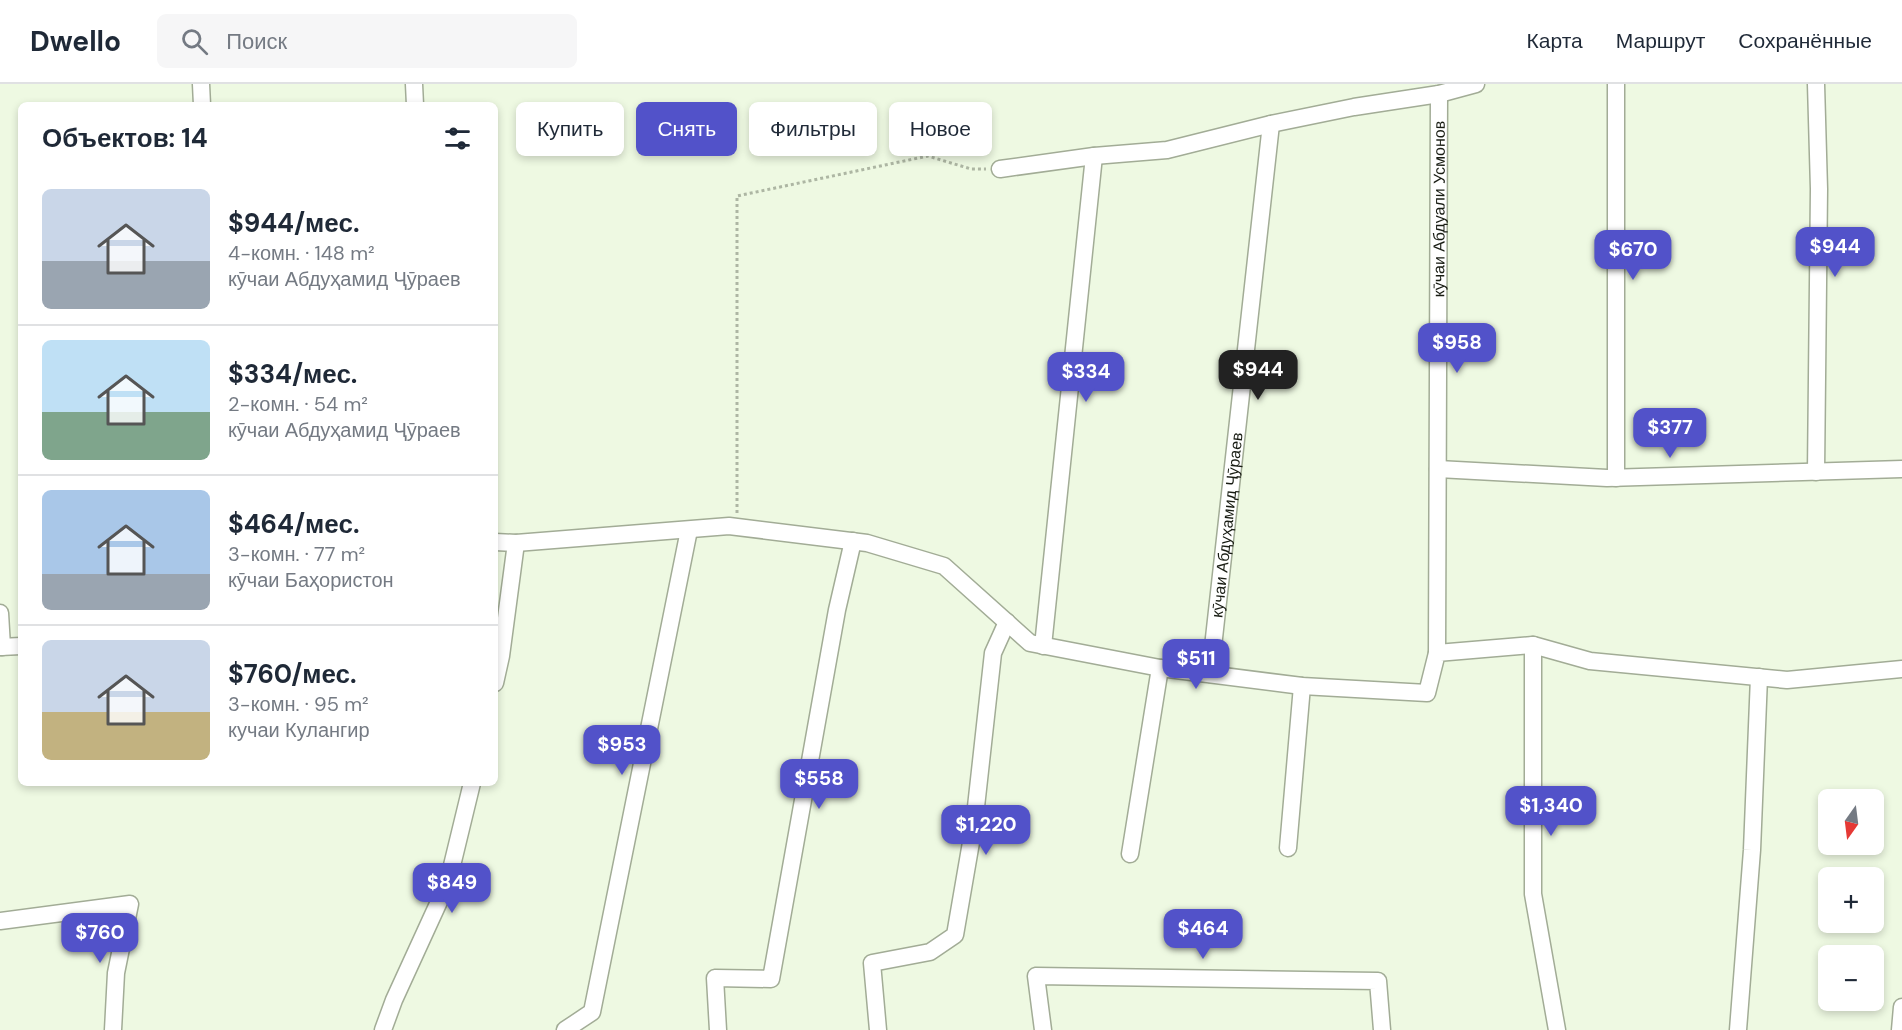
<!DOCTYPE html>
<html lang="ru">
<head>
<meta charset="utf-8">
<style>
  body { margin:0; font-family:"DM Sans",sans-serif; background:#f6f6f7; color:#1f2937; height:100vh; display:flex; flex-direction:column; font-size:22px; white-space:nowrap }
  * { box-sizing:border-box; margin:0 }
  p { font-size:20px; color:#747a83 }
  .icon { flex:none; width:33px; height:33px; fill:none; stroke:currentColor; stroke-width:2; stroke-linecap:round; stroke-linejoin:round }
  .map { position:relative; flex:1; overflow:hidden }
  .panel { position:absolute; left:18px; top:18px; width:480px; height:684px; display:flex; flex-direction:column; background:#fff; border-radius:9px; box-shadow:0 3px 9px #0003 }
  .panel>* { flex:none }
  .hud { position:absolute; left:516px; top:18px; width:570px; height:54px; display:flex; gap:12px }
  .needle { width:39px; rotate:194deg }
  .fabs { position:absolute; left:1818px; top:705px; display:grid; gap:12px }
  .fabs a { display:grid; place-items:center; width:66px; height:66px; border-radius:9px; background:#fff; box-shadow:0 3px 9px #0003; font-size:30px }
  .price { position:absolute; translate:-50% -51px; padding:0 14px; border-radius:12px; background:#5252c9; color:#fff; font-size:20px; line-height:39px; filter:drop-shadow(0 2px 3px #0008) }
  .price::after { content:''; position:absolute; left:50%; top:36px; width:18px; height:14px; margin-left:-9px; background:inherit; clip-path:polygon(0 0,100% 0,50% 100%) }
  .price.active { background:#222; color:#fff }
  ul { padding:0; list-style:none }
  li { display:flex; align-items:center; gap:18px; height:150px; padding:0 24px }
  li+li { border-top:2px solid #e0e1e3 }
  li span { display:grid; place-items:center; flex:none; width:168px; height:120px; border-radius:9px; color:#555 }
  li>.icon { margin-inline-start:auto }
  span .icon { width:72px; height:72px; fill:#fffc; stroke-width:1 }
  li b { font-size:26px }
  h2 { display:flex; justify-content:space-between; align-items:center; height:72px; padding:0 24px; font-size:26px }
  .pill { padding:0 21px; border-radius:9px; background:#fff; box-shadow:0 3px 9px #0003; font-size:21px; line-height:54px }
  .pill.active { background:#5252c9; color:#fff }
  header { display:flex; align-items:center; gap:36px; box-sizing:border-box; height:84px; padding:0 30px; background:#fff; border-bottom:2px solid #e0e1e3 }
  header strong { font-size:28px }
  nav { display:flex; gap:33px; margin-inline-start:auto; font-size:21px }
  .search { width:420px; height:54px; background:#f6f6f7; display:flex; align-items:center; gap:15px; box-sizing:border-box; padding:0 21px; border-radius:9px; color:#747a83; font-size:22px }
  .map>svg:first-child { display:block }
  .lines { fill:none; stroke-linecap:round; stroke-linejoin:round }
  .minor-casing { stroke:#a2ac96; stroke-width:19 }
  .path { stroke:#adb6a3; stroke-width:3; stroke-dasharray:3 3; stroke-linecap:butt }
  .minor { stroke:#fff; stroke-width:16 }
  .labels { text-anchor:middle; dominant-baseline:central; stroke-width:6; stroke-linejoin:round; paint-order:stroke }
  .street-label { font-size:16px; fill:#181c13; stroke:#fff }
</style>
</head>
<body>
<header>
<strong>Dwello</strong>
<div class="search"><svg class="icon" aria-label="search" viewBox="0 0 24 24"><circle cx="10" cy="10" r="6"/><path d="M15 15l6 6"/></svg>Поиск</div>
<nav><a>Карта</a><a>Маршрут</a><a>Сохранённые</a></nav>
</header>
<div class="map">
<svg width="1902" height="946" viewBox="0 0 1902 946">
  <rect width="100%" height="100%" fill="#eef9e2"/>
  <g class="lines">
    <!-- minor casing -->
    <g class="minor-casing">
      <g id="minor">
        <path d="M 201,0 L 202,21"/>
        <path d="M 414,0 L 415,21"/>
        <path d="M 1616,0 L 1616,394"/>
        <path d="M 1000,85 L 1094,72 L 1167,66 L 1271,40 L 1354,23 L 1439,10 L 1476,0"/>
        <path d="M 1438,385 L 1607,394 L 1902,385"/>
        <path d="M 1816,388 L 1819,105 L 1816,0"/>
        <path d="M 495,458 L 516,459 L 729,442 L 867,459 L 944,482 L 1030,559 L 1160,584 L 1302,602 L 1427,609 L 1437,569 L 1533,561 L 1590,577 L 1787,596 L 1902,585"/>
        <path d="M 0,529 L 2,563"/>
        <path d="M 1533,561 L 1533,810 L 1557,946"/>
        <path d="M 1043,562 L 1094,72"/>
        <path d="M 0,563 L 21,562"/>
        <path id="s1" d="M 1437,569 L 1439,10"/>
        <path id="s2" d="M 1210,590 L 1271,40"/>
        <path d="M 495,599 L 501,572 L 516,459"/>
        <path d="M 1288,764 L 1302,602"/>
        <path d="M 1130,770 L 1160,584"/>
        <path d="M 0,837 L 130,820 L 116,889 L 113,946"/>
        <path d="M 383,946 L 394,916 L 448,798 L 472,699"/>
        <path d="M 565,946 L 592,928 L 689,446"/>
        <path d="M 718,946 L 715,894 L 771,895 L 837,526 L 853,457"/>
        <path d="M 878,946 L 872,879 L 930,868 L 955,851 L 974,741 L 993,569 L 1007,538"/>
        <path d="M 1043,946 L 1036,892 L 1378,897 L 1382,946"/>
        <path d="M 1738,946 L 1752,766 L 1759,593"/>
        <path d="M 1900,946 L 1902,923"/>
      </g>
    </g>
    <!-- path -->
    <path class="path" d="M 737,429 L 737,112 L 928,72 L 971,85 L 986,85"/>
    <!-- minor -->
    <use href="#minor" class="minor"/>
  </g>
  <g class="labels">
    <!-- street labels -->
    <g class="street-label">
      <text stroke="none"><textPath href="#s1" startOffset="444">кӯчаи Абдуали Усмонов</textPath></text>
      <text stroke="none"><textPath href="#s2" startOffset="150">кӯчаи Абдуҳамид Ҷӯраев</textPath></text>
    </g>
  </g>
</svg>
<div class="fabs">
<a><svg class="needle" viewBox="-14 -14 28 28"><path d="M0-13l5 13h-10z" fill="#e53935"/><path d="M0 13l5-13h-10z" fill="#747a83"/></svg></a>
<a>+</a>
<a>−</a>
</div>
<b class="price" style="left:1835px;top:194px">$944</b>
<b class="price" style="left:1633px;top:197px">$670</b>
<b class="price" style="left:1457px;top:290px">$958</b>
<b class="price active" style="left:1258px;top:317px">$944</b>
<b class="price" style="left:1086px;top:319px">$334</b>
<b class="price" style="left:1670px;top:375px">$377</b>
<b class="price" style="left:1196px;top:606px">$511</b>
<b class="price" style="left:622px;top:692px">$953</b>
<b class="price" style="left:819px;top:726px">$558</b>
<b class="price" style="left:1551px;top:753px">$1,340</b>
<b class="price" style="left:986px;top:772px">$1,220</b>
<b class="price" style="left:452px;top:830px">$849</b>
<b class="price" style="left:1203px;top:876px">$464</b>
<b class="price" style="left:100px;top:880px">$760</b>
<div class="hud">
<a class="pill">Купить</a>
<a class="pill active">Снять</a>
<a class="pill">Фильтры</a>
<a class="pill">Новое</a>
</div>
<section class="panel">
<h2>Объектов: 14<svg class="icon" aria-label="filters" viewBox="0 0 24 24"><path d="M4 7h16M4 17h16"/><circle cx="9" cy="7" r="2"/><circle cx="15" cy="17" r="2"/></svg></h2>
<ul>
<li><span style="background:linear-gradient(#c9d6e8 60%,#9aa5b1 0)"><svg class="icon" aria-label="home" viewBox="0 0 24 24"><path d="M3 11l9-7 9 7M6 9v11h12V9"/></svg></span><div><b>$944/мес.</b><p>4-комн. · 148 m²</p><p>кӯчаи Абдуҳамид Ҷӯраев</p></div></li>
<li><span style="background:linear-gradient(#bfe0f5 60%,#7fa58c 0)"><svg class="icon" aria-label="home" viewBox="0 0 24 24"><path d="M3 11l9-7 9 7M6 9v11h12V9"/></svg></span><div><b>$334/мес.</b><p>2-комн. · 54 m²</p><p>кӯчаи Абдуҳамид Ҷӯраев</p></div></li>
<li><span style="background:linear-gradient(#a9c7e8 70%,#9aa5b1 0)"><svg class="icon" aria-label="home" viewBox="0 0 24 24"><path d="M3 11l9-7 9 7M6 9v11h12V9"/></svg></span><div><b>$464/мес.</b><p>3-комн. · 77 m²</p><p>кӯчаи Баҳористон</p></div></li>
<li><span style="background:linear-gradient(#c9d6e8 60%,#c2b280 0)"><svg class="icon" aria-label="home" viewBox="0 0 24 24"><path d="M3 11l9-7 9 7M6 9v11h12V9"/></svg></span><div><b>$760/мес.</b><p>3-комн. · 95 m²</p><p>кучаи Кулангир</p></div></li>
</ul>
</section>
</div>
</body>
</html>
